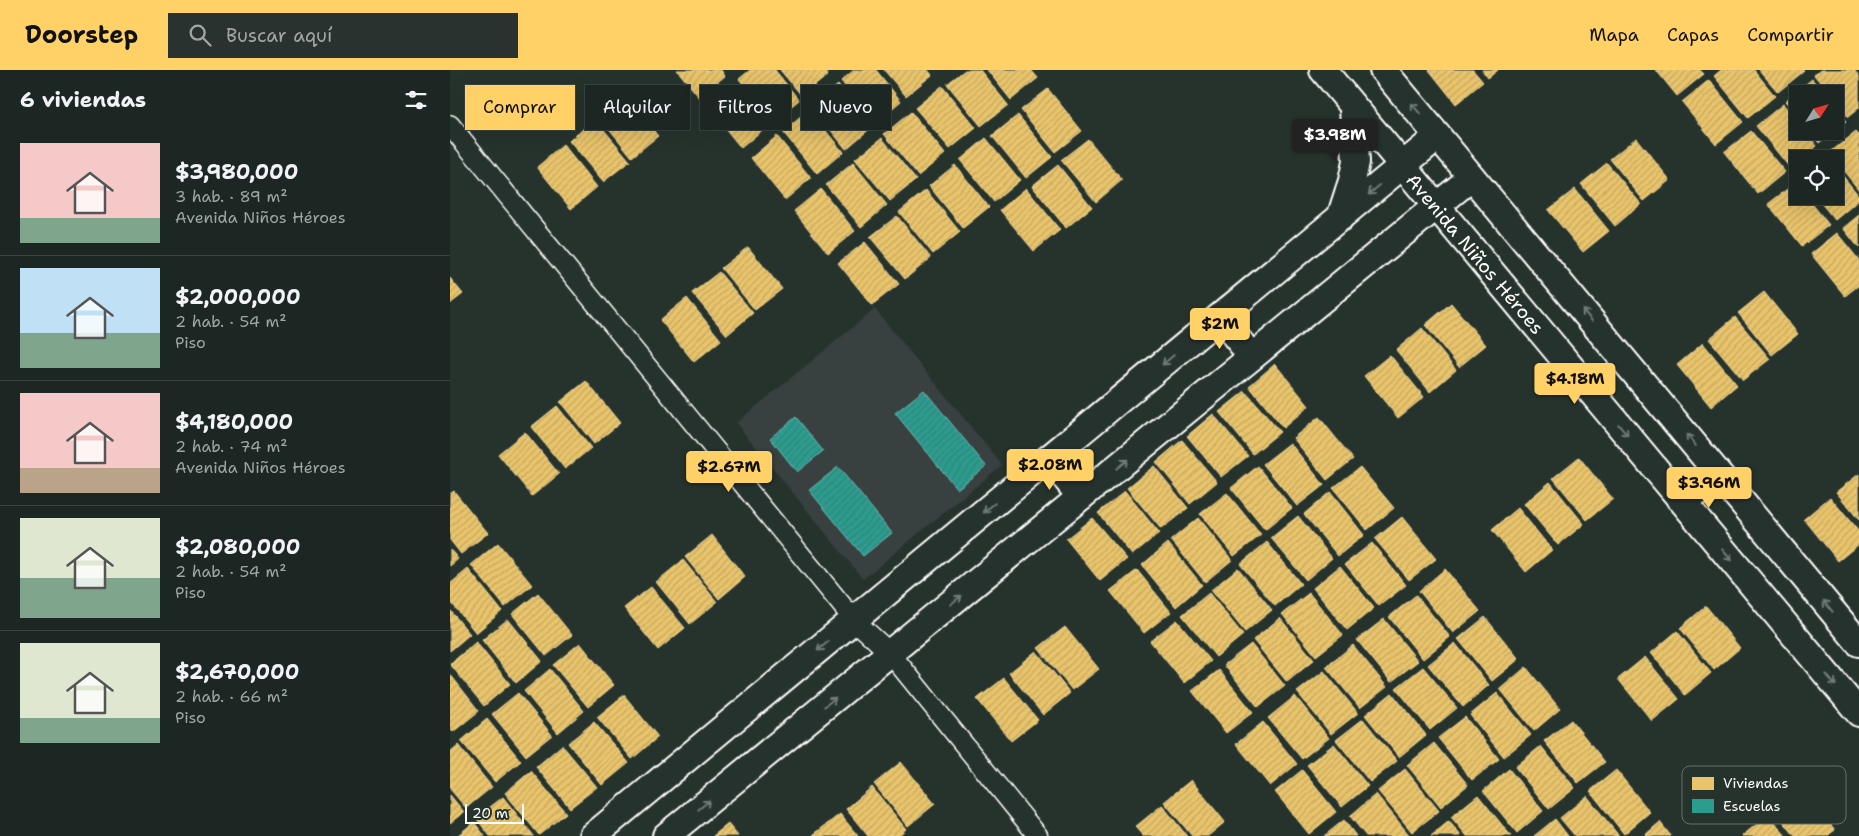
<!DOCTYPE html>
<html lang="es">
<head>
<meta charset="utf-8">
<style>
  body { margin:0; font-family:"Shantell Sans",sans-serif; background:#29322f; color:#f1f3f6; height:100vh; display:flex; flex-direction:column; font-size:19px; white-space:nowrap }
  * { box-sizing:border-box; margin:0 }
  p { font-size:16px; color:#a0a5a5 }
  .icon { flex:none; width:28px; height:28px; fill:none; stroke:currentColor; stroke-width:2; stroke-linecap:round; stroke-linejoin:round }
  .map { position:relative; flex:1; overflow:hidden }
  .sheet { display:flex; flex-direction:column; background:#1c2622; width:450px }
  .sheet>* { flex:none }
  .hud { position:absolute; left:15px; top:15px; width:475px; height:45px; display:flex; gap:10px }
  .needle { width:32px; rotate:53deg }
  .tools { position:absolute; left:1339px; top:15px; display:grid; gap:10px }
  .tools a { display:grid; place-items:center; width:55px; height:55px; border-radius:0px; background:#1c2622; box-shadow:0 5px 20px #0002,0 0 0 1px #3a4340; font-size:25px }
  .scale { position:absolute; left:15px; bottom:12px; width:59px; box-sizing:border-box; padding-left:5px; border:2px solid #fff; border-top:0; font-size:14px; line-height:18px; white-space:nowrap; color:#fff; -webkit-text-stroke:4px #26332d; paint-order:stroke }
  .price { position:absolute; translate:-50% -42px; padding:0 11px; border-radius:5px; background:#ffd166; color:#111; font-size:16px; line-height:32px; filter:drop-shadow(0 1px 2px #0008) }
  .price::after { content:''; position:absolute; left:50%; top:30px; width:15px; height:11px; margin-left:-8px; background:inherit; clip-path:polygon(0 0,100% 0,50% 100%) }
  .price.active { background:#222; color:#fff }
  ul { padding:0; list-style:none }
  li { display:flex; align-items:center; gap:15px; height:125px; padding:0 20px }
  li+li { border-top:1px solid #3a4340 }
  li span { display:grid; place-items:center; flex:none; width:140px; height:100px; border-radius:0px; color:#555 }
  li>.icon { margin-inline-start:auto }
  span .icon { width:60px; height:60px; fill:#fffc; stroke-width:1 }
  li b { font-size:21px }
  h2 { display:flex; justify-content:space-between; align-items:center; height:60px; padding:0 20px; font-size:21px }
  .chip { padding:0 18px; border-radius:0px; background:#1c2622; box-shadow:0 5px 20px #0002,0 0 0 1px #3a4340; font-size:18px; line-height:45px }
  .chip.active { background:#ffd166; color:#111 }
  header { display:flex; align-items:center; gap:30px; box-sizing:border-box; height:70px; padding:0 25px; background:#ffd166; color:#111 }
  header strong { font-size:24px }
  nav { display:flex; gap:28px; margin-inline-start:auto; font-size:18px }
  .search { width:350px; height:45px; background:#29322f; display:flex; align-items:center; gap:12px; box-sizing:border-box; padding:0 18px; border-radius:0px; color:#a0a5a5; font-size:19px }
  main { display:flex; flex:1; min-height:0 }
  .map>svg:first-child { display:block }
  .built { fill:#384140 }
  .homes { fill:url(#homes-hatch); stroke:#f0d697 }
  .schools { fill:url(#schools-hatch); stroke:#6abab1 }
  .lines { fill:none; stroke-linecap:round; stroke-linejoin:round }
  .street-casing { stroke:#fff; stroke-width:22 }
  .secondary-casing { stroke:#fff; stroke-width:30 }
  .street { stroke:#26332d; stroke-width:19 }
  .secondary { stroke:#26332d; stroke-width:26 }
  .oneway { stroke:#727a76 }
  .labels { text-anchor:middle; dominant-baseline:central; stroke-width:5; stroke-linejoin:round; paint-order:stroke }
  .street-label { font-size:19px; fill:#fff; stroke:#26332d }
  .key { fill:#26332d; stroke:#67706c; stroke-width:1 }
  .key-label { font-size:14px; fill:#fff }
</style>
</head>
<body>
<header>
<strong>Doorstep</strong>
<div class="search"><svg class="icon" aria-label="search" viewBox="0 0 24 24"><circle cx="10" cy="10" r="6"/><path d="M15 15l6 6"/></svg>Buscar aquí</div>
<nav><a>Mapa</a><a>Capas</a><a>Compartir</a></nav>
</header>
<main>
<section class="sheet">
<h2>6 viviendas<svg class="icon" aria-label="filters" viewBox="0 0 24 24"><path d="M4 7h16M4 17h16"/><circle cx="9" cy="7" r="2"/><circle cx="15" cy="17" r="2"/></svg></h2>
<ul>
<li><span style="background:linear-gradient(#f6c9c9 75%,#7fa58c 0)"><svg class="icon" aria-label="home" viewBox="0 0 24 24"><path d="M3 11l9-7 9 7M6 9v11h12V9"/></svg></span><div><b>$3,980,000</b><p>3 hab. · 89 m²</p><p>Avenida Niños Héroes</p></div></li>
<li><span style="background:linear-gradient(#bfe0f5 65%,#7fa58c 0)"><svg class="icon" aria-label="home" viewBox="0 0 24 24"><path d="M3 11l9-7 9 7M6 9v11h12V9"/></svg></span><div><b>$2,000,000</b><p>2 hab. · 54 m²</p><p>Piso</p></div></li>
<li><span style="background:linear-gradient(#f6c9c9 75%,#b9a48a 0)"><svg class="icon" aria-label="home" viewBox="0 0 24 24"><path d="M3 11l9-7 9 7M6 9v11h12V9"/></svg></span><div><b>$4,180,000</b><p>2 hab. · 74 m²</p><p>Avenida Niños Héroes</p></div></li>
<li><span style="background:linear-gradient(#dfe7d0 60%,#7fa58c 0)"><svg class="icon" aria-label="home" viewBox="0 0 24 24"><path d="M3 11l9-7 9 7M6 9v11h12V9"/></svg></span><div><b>$2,080,000</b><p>2 hab. · 54 m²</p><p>Piso</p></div></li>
<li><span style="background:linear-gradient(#dfe7d0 75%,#7fa58c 0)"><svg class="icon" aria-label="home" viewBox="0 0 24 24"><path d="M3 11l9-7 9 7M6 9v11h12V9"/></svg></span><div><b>$2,670,000</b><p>2 hab. · 66 m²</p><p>Piso</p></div></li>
</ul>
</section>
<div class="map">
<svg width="1409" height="766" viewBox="0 0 1409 766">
  <defs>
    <pattern id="homes-hatch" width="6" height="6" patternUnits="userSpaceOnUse" patternTransform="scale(1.25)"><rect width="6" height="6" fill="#e9c46a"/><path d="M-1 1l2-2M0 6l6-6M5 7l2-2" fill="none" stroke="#c2a662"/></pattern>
    <pattern id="schools-hatch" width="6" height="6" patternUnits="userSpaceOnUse" patternTransform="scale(1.25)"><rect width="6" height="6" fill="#2a9d8f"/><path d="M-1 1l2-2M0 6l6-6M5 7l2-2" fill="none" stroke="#368178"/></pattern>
  </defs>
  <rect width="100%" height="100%" fill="#26332d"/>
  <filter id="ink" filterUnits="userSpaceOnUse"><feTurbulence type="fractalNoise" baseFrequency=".02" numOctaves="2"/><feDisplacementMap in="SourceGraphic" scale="10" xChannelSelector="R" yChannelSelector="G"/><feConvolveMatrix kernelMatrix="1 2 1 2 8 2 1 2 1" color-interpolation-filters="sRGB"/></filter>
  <g filter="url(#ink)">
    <!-- built -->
    <path class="built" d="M 425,239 L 552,395 L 413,509 L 286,353 Z"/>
    <!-- homes -->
    <path class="homes" d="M 227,0 L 271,0 L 275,6 L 249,27 Z
      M 300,0 L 325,0 L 349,30 L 323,51 L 289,9 Z
      M 330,0 L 374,0 L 378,5 L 352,26 Z
      M 404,0 L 426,0 L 451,31 L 425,53 L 391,11 Z
      M 434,0 L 478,0 L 482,5 L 456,26 Z
      M 515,0 L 530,0 L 558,35 L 531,56 L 497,14 Z
      M 537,0 L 581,0 L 588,8 L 561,30 Z
      M 979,0 L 1023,0 L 1033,12 L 1006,34 Z
      M 1032,0 L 1048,0 L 1038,8 Z
      M 1206,0 L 1250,0 L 1254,4 L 1227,26 Z
      M 1271,0 L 1304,0 L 1325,26 L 1298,48 L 1264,6 Z
      M 1309,0 L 1353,0 L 1354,1 L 1328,22 Z
      M 1371,0 L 1404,0 L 1409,6 L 1409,38 L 1398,47 L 1385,30 L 1385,24 L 1380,24 L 1364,5 Z
      M 1362,9 L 1374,24 L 1348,24 L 1348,46 L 1335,31 Z
      M 1259,10 L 1293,52 L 1266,74 L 1232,32 Z
      M 283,14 L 317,56 L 291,78 L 257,36 Z
      M 388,15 L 422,57 L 396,79 L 362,37 Z
      M 492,16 L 526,58 L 500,79 L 465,38 Z
      M 598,19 L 632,61 L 605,82 L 571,40 Z
      M 174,24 L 208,66 L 182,87 L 148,45 Z
      M 1333,34 L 1348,52 L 1348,61 L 1355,61 L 1367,76 L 1352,89 L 1348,89 L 1348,92 L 1340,98 L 1306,56 Z
      M 1385,38 L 1396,51 L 1385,60 Z
      M 359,40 L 393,82 L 367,104 L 333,62 Z
      M 461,42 L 495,84 L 468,106 L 434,64 Z
      M 568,45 L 602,87 L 576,108 L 542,66 Z
      M 145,49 L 180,91 L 153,112 L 119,71 Z
      M 1301,61 L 1335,102 L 1308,124 L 1274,82 Z
      M 1360,61 L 1383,61 L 1369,73 Z
      M 1406,62 L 1409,65 L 1409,120 L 1379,83 Z
      M 327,66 L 361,108 L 335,130 L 301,88 Z
      M 432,68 L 466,110 L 440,131 L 405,89 Z
      M 536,68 L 570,110 L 544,132 L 510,90 Z
      M 1186,68 L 1220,110 L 1194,131 L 1160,89 Z
      M 638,69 L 672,110 L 646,132 L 611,90 Z
      M 113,75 L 147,117 L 121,139 L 87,97 Z
      M 403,93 L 437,135 L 411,157 L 376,115 Z
      M 1157,93 L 1191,134 L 1165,156 L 1131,114 Z
      M 505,95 L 539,137 L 513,158 L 479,116 Z
      M 608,95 L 642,137 L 616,158 L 582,116 Z
      M 1385,96 L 1409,126 L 1409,130 L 1385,150 L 1365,126 L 1385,126 Z
      M 1345,113 L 1348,116 L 1348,126 L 1356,126 L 1379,155 L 1352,176 L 1318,134 Z
      M 576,118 L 610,160 L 584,181 L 550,140 Z
      M 371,119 L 405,161 L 378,183 L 344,141 Z
      M 1125,119 L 1159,161 L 1133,182 L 1098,140 Z
      M 476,120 L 510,162 L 483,184 L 449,142 Z
      M 1409,145 L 1409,178 L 1393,158 Z
      M 447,146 L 481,188 L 455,209 L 420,167 Z
      M 1387,163 L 1409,190 L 1409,215 L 1395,226 L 1361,184 Z
      M 415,172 L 449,214 L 422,235 L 388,193 Z
      M 298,177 L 332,219 L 305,240 L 271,198 Z
      M 269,202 L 303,243 L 277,265 L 242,223 Z
      M 0,208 L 13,224 L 0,234 Z
      M 1314,222 L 1348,264 L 1322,285 L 1288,243 Z
      M 237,228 L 271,270 L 244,292 L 210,250 Z
      M 1001,233 L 1036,275 L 1009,297 L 975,255 Z
      M 1285,247 L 1320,289 L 1293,310 L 1259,269 Z
      M 972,258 L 1006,300 L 980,322 L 946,280 Z
      M 1253,273 L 1287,315 L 1261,337 L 1227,295 Z
      M 940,285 L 974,327 L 948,348 L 914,306 Z
      M 825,294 L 859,336 L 833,358 L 799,316 Z
      M 136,311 L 170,353 L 144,374 L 110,332 Z
      M 795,321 L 830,362 L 803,384 L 769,342 Z
      M 107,336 L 141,378 L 115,399 L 81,357 Z
      M 763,344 L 798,386 L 771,407 L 737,366 Z
      M 869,347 L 903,389 L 877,410 L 843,368 Z
      M 75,362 L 109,404 L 82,426 L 48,384 Z
      M 732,370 L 767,412 L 740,434 L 706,392 Z
      M 840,373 L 874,415 L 847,436 L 813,394 Z
      M 1129,387 L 1163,429 L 1137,450 L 1103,408 Z
      M 704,396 L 738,438 L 711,459 L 677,418 Z
      M 808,396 L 842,438 L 815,460 L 781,418 Z
      M 910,397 L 944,438 L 917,460 L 883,418 Z
      M 1409,404 L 1409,450 L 1386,422 Z
      M 1100,412 L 1134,454 L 1108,475 L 1074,434 Z
      M 4,421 L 38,463 L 11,484 L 0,470 L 0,424 Z
      M 675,421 L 709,463 L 682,485 L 648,443 Z
      M 880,422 L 914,465 L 888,486 L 854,444 Z
      M 777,423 L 811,465 L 784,486 L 750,444 Z
      M 1380,427 L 1409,462 L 1409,474 L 1388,491 L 1354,449 Z
      M 1068,438 L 1102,480 L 1076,502 L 1042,460 Z
      M 848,446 L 882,488 L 856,510 L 821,468 Z
      M 952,447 L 986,489 L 959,510 L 925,469 Z
      M 642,448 L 677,489 L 650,511 L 616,469 Z
      M 748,448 L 782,490 L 755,512 L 721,470 Z
      M 262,465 L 295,507 L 269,529 L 235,487 Z
      M 817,472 L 851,514 L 825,536 L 790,494 Z
      M 48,473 L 82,515 L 55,537 L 21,495 Z
      M 718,473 L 752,515 L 726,537 L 692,495 Z
      M 922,473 L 956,515 L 929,536 L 895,494 Z
      M 0,479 L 8,489 L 0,496 Z
      M 233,490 L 267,532 L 240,554 L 206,512 Z
      M 890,496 L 924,538 L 897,560 L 863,518 Z
      M 788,498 L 822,540 L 795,562 L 761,520 Z
      M 18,499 L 52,541 L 26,563 L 0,531 L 0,514 Z
      M 995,499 L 1030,541 L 1003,563 L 969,521 Z
      M 687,500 L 721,542 L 694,563 L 660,521 Z
      M 201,517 L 235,558 L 208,580 L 174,538 Z
      M 88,523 L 122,565 L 96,586 L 62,544 Z
      M 759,523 L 793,565 L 766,587 L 732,545 Z
      M 859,523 L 893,565 L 866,586 L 832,544 Z
      M 966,525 L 1000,567 L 973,589 L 939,547 Z
      M 1256,536 L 1290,578 L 1264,600 L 1230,558 Z
      M 0,540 L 20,564 L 0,581 Z
      M 1035,547 L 1069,589 L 1042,611 L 1008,569 Z
      M 830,548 L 864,590 L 837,612 L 803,570 Z
      M 58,549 L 92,591 L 66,613 L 32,570 Z
      M 934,549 L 968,591 L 941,612 L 907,570 Z
      M 727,550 L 761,591 L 734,613 L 700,571 Z
      M 615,557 L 649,599 L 622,620 L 588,578 Z
      M 1227,561 L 1261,603 L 1235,625 L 1201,583 Z
      M 26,572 L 60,614 L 34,636 L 0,594 Z
      M 130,573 L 164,615 L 138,637 L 103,595 Z
      M 1005,573 L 1039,615 L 1013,637 L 978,595 Z
      M 801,574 L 835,616 L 808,637 L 774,595 Z
      M 903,575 L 937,617 L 910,638 L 876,597 Z
      M 586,581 L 620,623 L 593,645 L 559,603 Z
      M 1195,587 L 1229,629 L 1202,651 L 1168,609 Z
      M 973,597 L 1007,638 L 980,660 L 946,618 Z
      M 1076,597 L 1110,639 L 1084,661 L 1050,619 Z
      M 100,599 L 134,641 L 108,663 L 74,621 Z
      M 769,600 L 803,642 L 776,663 L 742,621 Z
      M 874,601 L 908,643 L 881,664 L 847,622 Z
      M 0,604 L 29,641 L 3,662 L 0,659 Z
      M 554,608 L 588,650 L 561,671 L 527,629 Z
      M 68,623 L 102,665 L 76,686 L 42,644 Z
      M 942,623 L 976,665 L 949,687 L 915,645 Z
      M 1047,623 L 1081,665 L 1054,687 L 1020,645 Z
      M 174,625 L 208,667 L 182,689 L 147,647 Z
      M 845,626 L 879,668 L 852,689 L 818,648 Z
      M 1015,647 L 1049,689 L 1022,710 L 988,668 Z
      M 37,649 L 71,691 L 45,712 L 11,671 Z
      M 913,649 L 947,691 L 920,712 L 886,670 Z
      M 1121,650 L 1155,692 L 1128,713 L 1094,671 Z
      M 144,652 L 179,693 L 152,715 L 118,673 Z
      M 813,652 L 847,694 L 820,716 L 786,674 Z
      M 984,673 L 1018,715 L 991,737 L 957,695 Z
      M 884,674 L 918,716 L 892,737 L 857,695 Z
      M 8,675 L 42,717 L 16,738 L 0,719 L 0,682 Z
      M 112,675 L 147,717 L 120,738 L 86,697 Z
      M 1091,676 L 1125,718 L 1099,739 L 1065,697 Z
      M 451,692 L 485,734 L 458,756 L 424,714 Z
      M 955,699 L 989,741 L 962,762 L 928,721 Z
      M 1059,699 L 1093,741 L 1067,763 L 1033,721 Z
      M 852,700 L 886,742 L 859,764 L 825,722 Z
      M 1166,700 L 1200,742 L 1174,764 L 1140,721 Z
      M 81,701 L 116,743 L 89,765 L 55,723 Z
      M 741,710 L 775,752 L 758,766 L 742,766 L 714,732 Z
      M 422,717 L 456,759 L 448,766 L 418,766 L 396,739 Z
      M 1351,718 L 1385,760 L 1377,766 L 1345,766 L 1324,740 Z
      M 926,724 L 960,766 L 916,766 L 900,746 Z
      M 0,725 L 14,742 L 0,753 Z
      M 1028,725 L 1061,766 L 1017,766 L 1001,747 Z
      M 1137,726 L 1169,766 L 1125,766 L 1110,748 Z
      M 53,727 L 84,766 L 40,766 L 26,748 Z
      M 712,735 L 737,766 L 693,766 L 685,757 Z
      M 390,744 L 408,766 L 364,766 L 363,765 Z
      M 1318,745 L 1336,766 L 1292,766 Z
      M 1105,749 L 1118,766 L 1084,766 Z
      M 894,750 L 906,766 L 874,766 Z
      M 999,751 L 1011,766 L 981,766 Z
      M 24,752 L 35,766 L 7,766 Z
      M 1210,752 L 1221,766 L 1194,766 Z
      M 278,754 L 288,766 L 263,766 Z"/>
    <!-- schools -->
    <path class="schools" d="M 474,320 L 536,396 L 507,419 L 445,343 Z
      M 346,347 L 373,381 L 347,402 L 320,368 Z
      M 388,397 L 442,463 L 413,486 L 359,420 Z"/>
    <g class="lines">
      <!-- street casing -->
      <g class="street-casing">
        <path id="street" d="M 0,55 L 404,550 L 440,583 L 588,766"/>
      </g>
      <!-- secondary casing -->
      <g class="secondary-casing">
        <path id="secondary" d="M 873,0 L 1409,643
          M 933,0 L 1409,573
          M 890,148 L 902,111 L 906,92 L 903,37
          M 770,247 L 802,287
          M 599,388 L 631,427
          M 1229,428 L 1276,412
          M 143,766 L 988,66
          M 216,766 L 1022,107"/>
      </g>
      <!-- street -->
      <use href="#street" class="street"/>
      <!-- secondary -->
      <use href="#secondary" class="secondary"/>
    </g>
    <!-- one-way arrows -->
    <defs><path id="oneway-shaft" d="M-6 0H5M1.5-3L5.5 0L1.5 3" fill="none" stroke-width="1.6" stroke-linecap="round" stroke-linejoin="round" transform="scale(1.25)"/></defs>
    <g class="oneway">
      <use href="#oneway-shaft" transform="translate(966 39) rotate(-130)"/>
      <use href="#oneway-shaft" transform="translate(924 120) rotate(140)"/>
      <use href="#oneway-shaft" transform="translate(1137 245) rotate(-130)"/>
      <use href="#oneway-shaft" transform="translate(718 290) rotate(140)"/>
      <use href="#oneway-shaft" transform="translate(1173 360) rotate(50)"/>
      <use href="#oneway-shaft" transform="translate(1241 370) rotate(-130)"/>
      <use href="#oneway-shaft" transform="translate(672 394) rotate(-39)"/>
      <use href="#oneway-shaft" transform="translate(539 438) rotate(140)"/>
      <use href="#oneway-shaft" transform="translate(1277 485) rotate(50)"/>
      <use href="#oneway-shaft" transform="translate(506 530) rotate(-39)"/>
      <use href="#oneway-shaft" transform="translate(1378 536) rotate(-129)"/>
      <use href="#oneway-shaft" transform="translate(373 576) rotate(140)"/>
      <use href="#oneway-shaft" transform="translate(1381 610) rotate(50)"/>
      <use href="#oneway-shaft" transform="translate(380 632) rotate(-39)"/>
      <use href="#oneway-shaft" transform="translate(254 735) rotate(-39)"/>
    </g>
  </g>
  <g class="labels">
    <!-- street labels -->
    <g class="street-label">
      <text transform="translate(1025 184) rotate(50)">Avenida Niños Héroes</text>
    </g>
  </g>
  <!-- legend -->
  <rect x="1232" y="696" width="164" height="58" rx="8" class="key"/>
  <rect x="1242" y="707" width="22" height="13" fill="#e9c46a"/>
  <rect x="1242" y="729" width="22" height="14" fill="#2a9d8f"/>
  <g class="key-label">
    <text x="1273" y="718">Viviendas</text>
    <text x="1273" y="741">Escuelas</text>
  </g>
</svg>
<div class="tools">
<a><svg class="needle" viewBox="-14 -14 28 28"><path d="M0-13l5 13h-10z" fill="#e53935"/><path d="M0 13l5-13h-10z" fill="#a0a5a5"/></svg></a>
<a><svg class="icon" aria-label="locate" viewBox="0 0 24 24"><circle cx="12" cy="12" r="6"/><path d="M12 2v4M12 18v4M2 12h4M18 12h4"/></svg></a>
</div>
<div class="scale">20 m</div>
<b class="price active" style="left:885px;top:91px">$3.98M</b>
<b class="price" style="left:770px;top:280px">$2M</b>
<b class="price" style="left:1125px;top:335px">$4.18M</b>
<b class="price" style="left:600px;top:421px">$2.08M</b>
<b class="price" style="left:279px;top:423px">$2.67M</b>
<b class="price" style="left:1259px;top:439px">$3.96M</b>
<div class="hud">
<a class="chip active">Comprar</a>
<a class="chip">Alquilar</a>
<a class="chip">Filtros</a>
<a class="chip">Nuevo</a>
</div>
</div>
</main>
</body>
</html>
